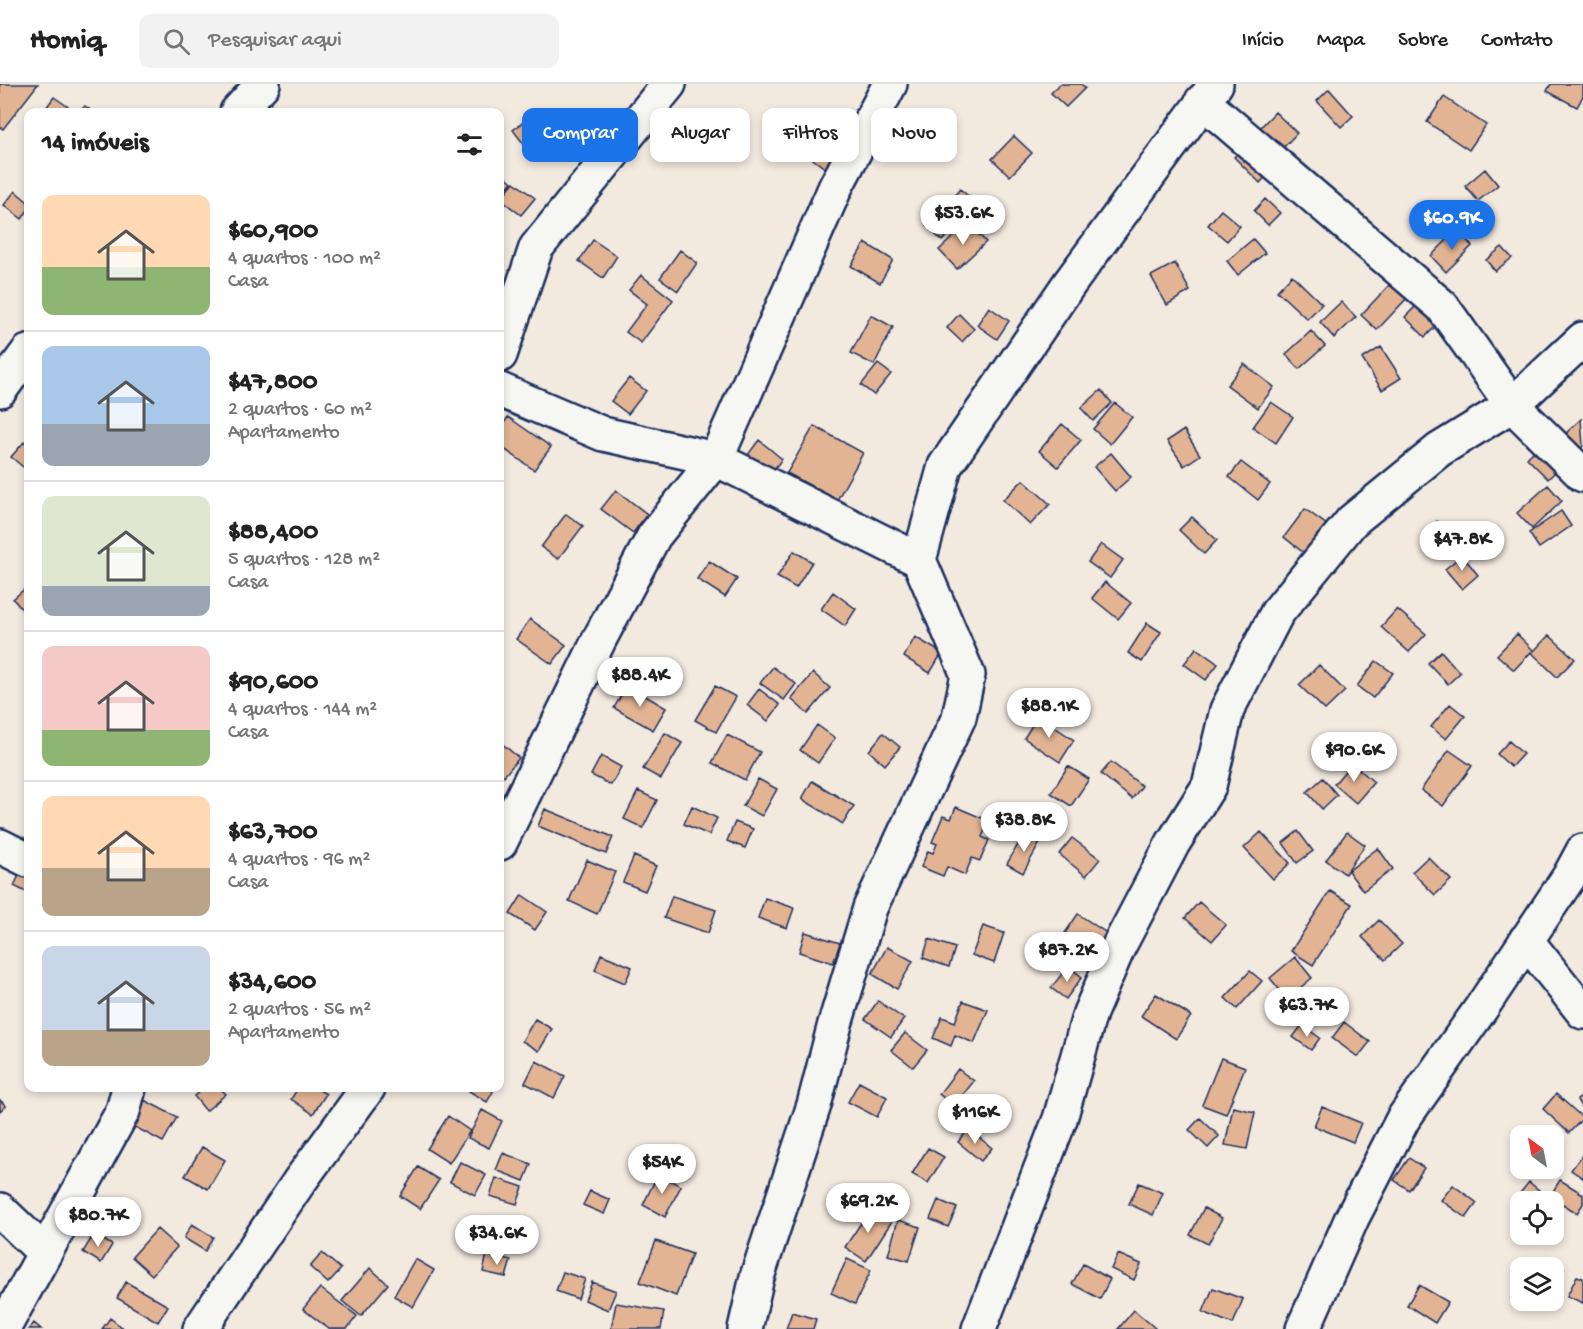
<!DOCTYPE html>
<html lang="pt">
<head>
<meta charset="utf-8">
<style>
  body { margin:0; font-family:"Gochi Hand",sans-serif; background:#f2f2f2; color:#222; height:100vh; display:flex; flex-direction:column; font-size:22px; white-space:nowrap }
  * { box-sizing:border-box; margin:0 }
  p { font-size:20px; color:#767676 }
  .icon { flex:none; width:33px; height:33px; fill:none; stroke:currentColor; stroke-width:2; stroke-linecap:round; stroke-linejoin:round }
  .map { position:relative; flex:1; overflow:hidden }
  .drawer { position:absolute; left:24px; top:24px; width:480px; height:984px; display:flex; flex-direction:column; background:#fff; border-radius:12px; box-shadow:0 3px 9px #0003 }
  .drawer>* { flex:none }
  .guide { position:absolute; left:522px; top:24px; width:570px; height:54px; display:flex; gap:12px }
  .needle { width:39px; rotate:328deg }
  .controls { position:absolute; left:1510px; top:1041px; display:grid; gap:12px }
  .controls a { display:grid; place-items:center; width:54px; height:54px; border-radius:12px; background:#fff; box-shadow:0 3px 9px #0003; font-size:30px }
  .price { position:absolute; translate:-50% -51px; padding:0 14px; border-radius:21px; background:#fff; color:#222; font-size:20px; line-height:39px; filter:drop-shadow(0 2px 3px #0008) }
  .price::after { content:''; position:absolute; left:50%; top:36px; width:18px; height:14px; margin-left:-9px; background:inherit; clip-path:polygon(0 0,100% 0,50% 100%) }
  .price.active { background:#1a73e8; color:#fff }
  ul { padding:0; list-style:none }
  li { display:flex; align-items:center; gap:18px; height:150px; padding:0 18px }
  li+li { border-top:2px solid #e0e0e0 }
  li span { display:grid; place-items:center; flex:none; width:168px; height:120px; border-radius:12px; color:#555 }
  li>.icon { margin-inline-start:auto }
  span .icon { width:72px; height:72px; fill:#fffc; stroke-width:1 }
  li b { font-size:26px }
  h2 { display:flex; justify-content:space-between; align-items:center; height:72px; padding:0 18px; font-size:26px }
  .tag { padding:0 21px; border-radius:12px; background:#fff; box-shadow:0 3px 9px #0003; font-size:21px; line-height:54px }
  .tag.active { background:#1a73e8; color:#fff }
  header { display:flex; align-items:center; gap:36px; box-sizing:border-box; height:84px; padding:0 30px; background:#fff; border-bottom:2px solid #e0e0e0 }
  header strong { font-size:28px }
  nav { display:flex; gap:33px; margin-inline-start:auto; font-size:21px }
  .search { width:420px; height:54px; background:#f2f2f2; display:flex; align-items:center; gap:15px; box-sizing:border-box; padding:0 21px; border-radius:12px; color:#767676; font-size:22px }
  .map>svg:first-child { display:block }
  .building { fill:#e3b494; stroke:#1b2f5e; stroke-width:1.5 }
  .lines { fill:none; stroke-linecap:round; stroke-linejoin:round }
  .minor-casing { stroke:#1b2f5e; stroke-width:38 }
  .minor { stroke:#f6f6f2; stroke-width:33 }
</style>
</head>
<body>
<header>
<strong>Homiq</strong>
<div class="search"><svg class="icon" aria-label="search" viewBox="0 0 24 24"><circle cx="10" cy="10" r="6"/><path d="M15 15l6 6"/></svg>Pesquisar aqui</div>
<nav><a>Início</a><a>Mapa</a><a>Sobre</a><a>Contato</a></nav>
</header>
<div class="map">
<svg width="1583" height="1245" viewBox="0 0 1583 1245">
  <rect width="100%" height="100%" fill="#f2e9df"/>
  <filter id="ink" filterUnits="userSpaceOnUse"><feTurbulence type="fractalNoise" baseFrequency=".0167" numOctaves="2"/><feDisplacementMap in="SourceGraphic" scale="12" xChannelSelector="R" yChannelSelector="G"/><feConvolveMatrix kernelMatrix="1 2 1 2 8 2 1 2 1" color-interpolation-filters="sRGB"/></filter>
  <g filter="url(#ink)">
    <!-- building -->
    <path class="building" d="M 0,0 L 38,0 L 3,45 L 0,43 Z
      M 1060,0 L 1081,0 L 1085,4 L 1066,23 L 1051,9 Z
      M 1551,0 L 1583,0 L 1583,12 L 1577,23 L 1547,7 Z
      M 1329,5 L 1353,32 L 1341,43 L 1317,17 Z
      M 54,13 L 73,26 L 71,28 L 43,28 Z
      M 1444,13 L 1486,41 L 1469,66 L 1427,38 Z
      M 85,22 L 93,28 L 79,28 Z
      M 537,28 L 549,45 L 526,63 L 513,46 Z
      M 1275,28 L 1297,49 L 1281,66 L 1259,45 Z
      M 1014,52 L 1032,69 L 1010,92 L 992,75 Z
      M 812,53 L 836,73 L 826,85 L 801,66 Z
      M 1247,60 L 1273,85 L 1260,99 L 1234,73 Z
      M 1485,85 L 1498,101 L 1478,117 L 1465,102 Z
      M 500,87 L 512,98 L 501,111 L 500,110 Z
      M 514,98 L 535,114 L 521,131 L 500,115 Z
      M 960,105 L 973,116 L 955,136 L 943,125 Z
      M 15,107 L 28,118 L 28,126 L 22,135 L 4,121 Z
      M 1265,115 L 1280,129 L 1268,141 L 1254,127 Z
      M 1221,126 L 1240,142 L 1227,157 L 1208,141 Z
      M 939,129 L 955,144 L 942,157 L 926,141 Z
      M 968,139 L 986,158 L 957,185 L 939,166 Z
      M 1457,146 L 1472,162 L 1446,188 L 1431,172 Z
      M 1253,155 L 1265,169 L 1238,191 L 1227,177 Z
      M 593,156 L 617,172 L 603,194 L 579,177 Z
      M 865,159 L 893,176 L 880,199 L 851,182 Z
      M 1502,163 L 1512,174 L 1495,187 L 1486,176 Z
      M 680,166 L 697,179 L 678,207 L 660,194 Z
      M 1175,179 L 1190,207 L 1167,221 L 1151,192 Z
      M 641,191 L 673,216 L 641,259 L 626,248 L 647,220 L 629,206 Z
      M 1292,191 L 1322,220 L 1307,235 L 1277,207 Z
      M 1392,198 L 1408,213 L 1377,246 L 1361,231 Z
      M 1341,218 L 1356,233 L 1334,254 L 1320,238 Z
      M 1417,221 L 1437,241 L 1425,253 L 1405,233 Z
      M 989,223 L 1009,237 L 997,255 L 977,241 Z
      M 959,230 L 974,245 L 962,258 L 947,244 Z
      M 871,231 L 893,243 L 874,281 L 851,269 Z
      M 1311,247 L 1325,262 L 1299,285 L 1286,270 Z
      M 1381,263 L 1401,294 L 1382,306 L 1362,275 Z
      M 878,280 L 891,290 L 874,311 L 861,301 Z
      M 1244,280 L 1274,303 L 1258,324 L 1227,301 Z
      M 629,294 L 646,307 L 628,330 L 611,317 Z
      M 1101,306 L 1112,319 L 1093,337 L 1081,324 Z
      M 1271,318 L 1293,333 L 1276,359 L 1253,343 Z
      M 1115,319 L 1132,333 L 1110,360 L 1093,345 Z
      M 508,333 L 551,363 L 534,386 L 500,362 L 500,345 Z
      M 1581,335 L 1583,362 L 1580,365 L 1565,350 Z
      M 1062,340 L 1081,356 L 1058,383 L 1039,367 Z
      M 814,342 L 863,369 L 837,416 L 787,389 Z
      M 1184,346 L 1200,371 L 1184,382 L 1167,357 Z
      M 759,356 L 782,375 L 770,390 L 747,372 Z
      M 24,358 L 28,362 L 28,387 L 11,373 Z
      M 1543,358 L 1564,379 L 1548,395 L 1527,374 Z
      M 1111,369 L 1131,393 L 1115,407 L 1094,383 Z
      M 1241,378 L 1270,400 L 1258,416 L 1229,393 Z
      M 1023,396 L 1050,420 L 1030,441 L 1003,416 Z
      M 1548,401 L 1562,417 L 1532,445 L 1517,429 Z
      M 616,406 L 647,430 L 633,449 L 601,425 Z
      M 1305,425 L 1327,441 L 1305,470 L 1284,453 Z
      M 1561,427 L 1571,442 L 1539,464 L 1529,449 Z
      M 566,430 L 583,442 L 558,475 L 541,463 Z
      M 1192,433 L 1217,456 L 1204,470 L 1179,446 Z
      M 1437,437 L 1458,456 L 1449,466 L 1428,447 Z
      M 1101,460 L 1123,476 L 1110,494 L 1088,478 Z
      M 794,467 L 812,478 L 796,504 L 777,493 Z
      M 1462,471 L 1478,491 L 1462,505 L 1445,485 Z
      M 709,477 L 737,495 L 725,513 L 697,495 Z
      M 1105,498 L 1131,519 L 1118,535 L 1092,514 Z
      M 28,502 L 28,532 L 13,515 Z
      M 833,508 L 856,525 L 845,542 L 821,525 Z
      M 1397,525 L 1426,550 L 1409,568 L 1381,543 Z
      M 530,535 L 566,561 L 552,580 L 516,555 Z
      M 1147,539 L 1161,548 L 1142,578 L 1128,569 Z
      M 1517,550 L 1534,567 L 1549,551 L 1575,575 L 1557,593 L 1531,568 L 1514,586 L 1497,571 Z
      M 915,553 L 942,569 L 930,589 L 904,573 Z
      M 1196,564 L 1218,580 L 1206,596 L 1184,580 Z
      M 1441,567 L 1460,589 L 1448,600 L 1428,579 Z
      M 1376,577 L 1393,589 L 1373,614 L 1357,602 Z
      M 1319,581 L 1345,607 L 1325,626 L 1299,601 Z
      M 773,583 L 796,600 L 784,616 L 760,599 Z
      M 813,589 L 830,604 L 808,630 L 791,615 Z
      M 627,601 L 666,624 L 653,646 L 614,624 Z
      M 715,602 L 736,613 L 716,648 L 695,636 Z
      M 759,605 L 780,621 L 768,637 L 747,621 Z
      M 1450,620 L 1465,632 L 1446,655 L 1431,643 Z
      M 1038,632 L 1074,656 L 1060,678 L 1024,654 Z
      M 817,641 L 835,654 L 818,679 L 800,666 Z
      M 665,649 L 682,659 L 661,695 L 643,685 Z
      M 883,649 L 900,663 L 885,681 L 869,667 Z
      M 727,651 L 760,668 L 745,696 L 712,679 Z
      M 1509,657 L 1523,670 L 1511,683 L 1497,670 Z
      M 500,658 L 519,674 L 504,692 L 500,688 Z
      M 1449,666 L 1472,682 L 1443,722 L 1421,706 Z
      M 601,672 L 621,683 L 611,701 L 591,691 Z
      M 1111,678 L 1142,702 L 1132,715 L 1101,690 Z
      M 1352,679 L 1374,698 L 1356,719 L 1334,700 Z
      M 1068,682 L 1089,695 L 1071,722 L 1051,709 Z
      M 1323,694 L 1337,711 L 1322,725 L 1307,708 Z
      M 758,695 L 777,705 L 762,732 L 743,722 Z
      M 812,697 L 854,722 L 843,740 L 802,715 Z
      M 638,707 L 657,716 L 643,744 L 624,735 Z
      M 692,722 L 717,734 L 709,751 L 684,740 Z
      M 956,723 L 989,737 L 982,753 L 989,756 L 980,777 L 972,774 L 965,791 L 947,783 L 943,792 L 921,783 L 928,767 L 933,769 L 937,760 L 932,758 L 943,732 L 951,735 Z
      M 545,725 L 613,753 L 606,770 L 538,742 Z
      M 735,738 L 753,745 L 745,764 L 727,757 Z
      M 1298,747 L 1313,767 L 1297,779 L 1283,759 Z
      M 1025,748 L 1041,757 L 1023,789 L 1007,780 Z
      M 1261,748 L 1290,779 L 1273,795 L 1244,764 Z
      M 1347,748 L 1365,761 L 1345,790 L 1326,776 Z
      M 1072,754 L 1100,775 L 1086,792 L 1059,770 Z
      M 1378,764 L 1393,785 L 1363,807 L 1348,787 Z
      M 634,772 L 656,782 L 645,807 L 623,798 Z
      M 1428,773 L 1451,796 L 1435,811 L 1412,788 Z
      M 587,776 L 615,788 L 597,830 L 569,817 Z
      M 24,781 L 28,783 L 28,809 L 14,802 Z
      M 1330,807 L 1352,820 L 1313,881 L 1291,867 Z
      M 522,811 L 547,828 L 535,846 L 510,830 Z
      M 672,812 L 716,826 L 708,849 L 664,834 Z
      M 765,814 L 794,824 L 787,844 L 758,834 Z
      M 1199,818 L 1226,841 L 1212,857 L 1185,834 Z
      M 1078,830 L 1108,850 L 1095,870 L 1065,849 Z
      M 1379,836 L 1402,860 L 1385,876 L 1362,853 Z
      M 983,842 L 1004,849 L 994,879 L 972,871 Z
      M 805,848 L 840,859 L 833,879 L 799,868 Z
      M 929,855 L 955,864 L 949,883 L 923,874 Z
      M 887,863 L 913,877 L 897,905 L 872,890 Z
      M 601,870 L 632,883 L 625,899 L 595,886 Z
      M 1295,873 L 1312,894 L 1287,915 L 1270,894 Z
      M 1068,882 L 1082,893 L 1066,915 L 1051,904 Z
      M 1250,887 L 1262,897 L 1237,925 L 1225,914 Z
      M 1156,910 L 1191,932 L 1176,955 L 1141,932 Z
      M 878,917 L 904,935 L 891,953 L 865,935 Z
      M 963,917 L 988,926 L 974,959 L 955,951 L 951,962 L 933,954 L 942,933 L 955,938 Z
      M 535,935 L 552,945 L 539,967 L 522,957 Z
      M 1344,938 L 1370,958 L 1358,973 L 1332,954 Z
      M 1302,941 L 1320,954 L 1311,966 L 1293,953 Z
      M 905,949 L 927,966 L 913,983 L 891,966 Z
      M 1221,974 L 1245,983 L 1226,1030 L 1202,1021 Z
      M 536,977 L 565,992 L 554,1014 L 525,999 Z
      M 958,985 L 974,997 L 954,1022 L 939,1010 Z
      M 859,998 L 887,1013 L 877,1033 L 848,1018 Z
      M 205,1004 L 220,1004 L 226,1010 L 206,1027 L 194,1012 Z
      M 298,1004 L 316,1004 L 326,1010 L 313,1030 L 291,1015 Z
      M 471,1004 L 495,1004 L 487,1018 L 469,1007 Z
      M 1556,1010 L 1583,1034 L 1569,1049 L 1543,1025 Z
      M 1583,1012 L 1583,1026 L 1577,1016 Z
      M 0,1016 L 6,1022 L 0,1027 Z
      M 144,1016 L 177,1033 L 163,1058 L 131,1041 Z
      M 1233,1023 L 1255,1028 L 1247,1065 L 1225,1061 Z
      M 1322,1023 L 1361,1039 L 1353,1058 L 1314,1042 Z
      M 482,1026 L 502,1037 L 489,1064 L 468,1054 Z
      M 448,1032 L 470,1047 L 449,1079 L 427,1065 Z
      M 1200,1034 L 1219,1052 L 1208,1064 L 1189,1046 Z
      M 969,1045 L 992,1064 L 981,1077 L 958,1058 Z
      M 202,1063 L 225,1076 L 208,1105 L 185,1092 Z
      M 928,1064 L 944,1073 L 928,1099 L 912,1090 Z
      M 503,1069 L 531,1080 L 524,1097 L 496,1086 Z
      M 1583,1070 L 1583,1094 L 1571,1086 Z
      M 1409,1074 L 1424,1084 L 1409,1106 L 1394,1096 Z
      M 460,1078 L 486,1091 L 475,1111 L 450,1098 Z
      M 418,1083 L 439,1096 L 420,1125 L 400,1112 Z
      M 658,1090 L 681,1102 L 665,1133 L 643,1121 Z
      M 496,1094 L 523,1103 L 517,1120 L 490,1112 Z
      M 1560,1096 L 1583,1110 L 1583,1120 L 1577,1129 L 1550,1112 Z
      M 1529,1098 L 1540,1107 L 1532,1118 L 1521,1118 L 1521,1126 L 1512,1119 Z
      M 1139,1099 L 1163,1109 L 1153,1131 L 1129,1120 Z
      M 1453,1101 L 1477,1119 L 1466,1134 L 1441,1116 Z
      M 590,1107 L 610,1116 L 604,1130 L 583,1121 Z
      M 938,1116 L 957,1124 L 948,1143 L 930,1135 Z
      M 871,1124 L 892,1137 L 866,1177 L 845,1163 Z
      M 1204,1124 L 1222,1134 L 1208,1160 L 1190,1151 Z
      M 898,1136 L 920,1143 L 909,1177 L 888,1171 Z
      M 192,1140 L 213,1153 L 205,1167 L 184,1154 Z
      M 157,1145 L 177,1163 L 152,1191 L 132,1173 Z
      M 94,1150 L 112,1161 L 101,1179 L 83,1168 Z
      M 656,1157 L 692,1170 L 676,1212 L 640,1198 Z
      M 322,1169 L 341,1185 L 328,1199 L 310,1183 Z
      M 487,1170 L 511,1176 L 506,1193 L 483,1188 Z
      M 1118,1170 L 1141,1180 L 1134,1196 L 1111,1185 Z
      M 415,1175 L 434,1186 L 413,1223 L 394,1212 Z
      M 847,1175 L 871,1186 L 855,1220 L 831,1209 Z
      M 1083,1180 L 1110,1195 L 1100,1215 L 1072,1200 Z
      M 370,1184 L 388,1200 L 361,1232 L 342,1217 Z
      M 563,1188 L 585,1195 L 578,1215 L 556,1207 Z
      M 1577,1192 L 1583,1194 L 1583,1219 L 1567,1212 Z
      M 126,1198 L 168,1222 L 158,1238 L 117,1214 Z
      M 592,1198 L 616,1207 L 608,1226 L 585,1216 Z
      M 1419,1201 L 1448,1218 L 1435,1239 L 1407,1221 Z
      M 320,1204 L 357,1232 L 347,1245 L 329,1245 L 303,1225 Z
      M 1213,1204 L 1243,1215 L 1233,1240 L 1203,1228 Z
      M 616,1219 L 664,1227 L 661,1245 L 611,1245 Z
      M 1134,1226 L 1155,1244 L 1154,1245 L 1118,1245 Z
      M 792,1228 L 816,1235 L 813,1245 L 786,1245 Z
      M 110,1234 L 124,1245 L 102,1245 Z
      M 34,1239 L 41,1245 L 29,1245 Z"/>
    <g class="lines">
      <!-- minor casing -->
      <g class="minor-casing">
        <path id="minor" d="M 1202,17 L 1442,222 L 1512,321 L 1583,391
          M 237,28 L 263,0
          M 500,271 L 536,164 L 669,0
          M 0,306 L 28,268
          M 500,306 L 603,350 L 716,375 L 919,476
          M 500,759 L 600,554 L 654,452 L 716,375 L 836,102 L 890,0
          M 0,762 L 28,776
          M 1526,856 L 1583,928
          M 0,1126 L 44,1168
          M 3,1245 L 123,1027 L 129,1004
          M 200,1245 L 299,1098 L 368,1004
          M 745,1245 L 757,1193 L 814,1021 L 835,940 L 870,824 L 959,633 L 968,591 L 919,476 L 945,382 L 1069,200 L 1216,0
          M 979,1245 L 1060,1035 L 1090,929 L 1119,862 L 1173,759 L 1209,702 L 1227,626 L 1277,529 L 1352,437 L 1439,366 L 1512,321 L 1583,255
          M 1303,1245 L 1352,1134 L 1403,1035 L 1482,923 L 1569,793 L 1583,767"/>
      </g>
      <!-- minor -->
      <use href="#minor" class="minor"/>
    </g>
  </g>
</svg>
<div class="controls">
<a><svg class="needle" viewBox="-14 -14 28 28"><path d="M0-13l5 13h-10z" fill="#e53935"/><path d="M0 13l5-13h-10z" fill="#767676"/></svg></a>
<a><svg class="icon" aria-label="locate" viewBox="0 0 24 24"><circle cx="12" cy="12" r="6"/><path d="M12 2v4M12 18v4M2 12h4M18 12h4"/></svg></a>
<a><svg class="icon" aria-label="layers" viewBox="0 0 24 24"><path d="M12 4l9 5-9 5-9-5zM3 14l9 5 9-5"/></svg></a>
</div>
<b class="price" style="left:963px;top:162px">$53.6K</b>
<b class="price active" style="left:1452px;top:167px">$60.9K</b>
<b class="price" style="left:1462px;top:488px">$47.8K</b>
<b class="price" style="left:640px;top:624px">$88.4K</b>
<b class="price" style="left:1049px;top:655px">$88.1K</b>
<b class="price" style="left:1354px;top:699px">$90.6K</b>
<b class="price" style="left:1024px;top:769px">$38.8K</b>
<b class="price" style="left:1067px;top:899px">$87.2K</b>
<b class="price" style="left:1307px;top:954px">$63.7K</b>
<b class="price" style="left:975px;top:1061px">$116K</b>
<b class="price" style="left:662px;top:1111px">$54K</b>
<b class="price" style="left:868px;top:1150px">$69.2K</b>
<b class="price" style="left:98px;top:1164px">$80.7K</b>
<b class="price" style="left:497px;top:1182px">$34.6K</b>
<div class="guide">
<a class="tag active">Comprar</a>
<a class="tag">Alugar</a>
<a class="tag">Filtros</a>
<a class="tag">Novo</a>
</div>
<section class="drawer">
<h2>14 imóveis<svg class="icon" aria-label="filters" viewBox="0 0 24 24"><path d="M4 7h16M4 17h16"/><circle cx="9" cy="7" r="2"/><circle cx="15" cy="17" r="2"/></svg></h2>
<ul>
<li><span style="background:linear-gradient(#ffd9b3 60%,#8fb573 0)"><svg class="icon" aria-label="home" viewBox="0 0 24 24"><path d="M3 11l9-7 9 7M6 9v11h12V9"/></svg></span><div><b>$60,900</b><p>4 quartos · 100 m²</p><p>Casa</p></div></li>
<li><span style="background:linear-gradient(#a9c7e8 65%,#9aa5b1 0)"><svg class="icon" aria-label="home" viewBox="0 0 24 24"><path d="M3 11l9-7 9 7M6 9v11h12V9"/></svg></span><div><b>$47,800</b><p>2 quartos · 60 m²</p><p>Apartamento</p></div></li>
<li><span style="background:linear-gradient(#dfe7d0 75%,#9aa5b1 0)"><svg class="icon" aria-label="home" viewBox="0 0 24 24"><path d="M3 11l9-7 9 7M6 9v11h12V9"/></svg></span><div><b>$88,400</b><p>5 quartos · 128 m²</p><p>Casa</p></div></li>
<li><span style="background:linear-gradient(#f6c9c9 70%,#8fb573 0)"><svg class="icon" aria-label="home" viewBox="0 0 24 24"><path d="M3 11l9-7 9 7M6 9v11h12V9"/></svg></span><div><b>$90,600</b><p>4 quartos · 144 m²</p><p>Casa</p></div></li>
<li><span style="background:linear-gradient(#ffd9b3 60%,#b9a48a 0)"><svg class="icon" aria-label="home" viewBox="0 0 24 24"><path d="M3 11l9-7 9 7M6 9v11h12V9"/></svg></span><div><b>$63,700</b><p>4 quartos · 96 m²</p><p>Casa</p></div></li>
<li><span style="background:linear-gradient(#c9d6e8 70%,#b9a48a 0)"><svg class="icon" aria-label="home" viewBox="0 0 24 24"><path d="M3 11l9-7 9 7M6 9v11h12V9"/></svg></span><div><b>$34,600</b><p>2 quartos · 56 m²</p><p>Apartamento</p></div></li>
</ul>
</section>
</div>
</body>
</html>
